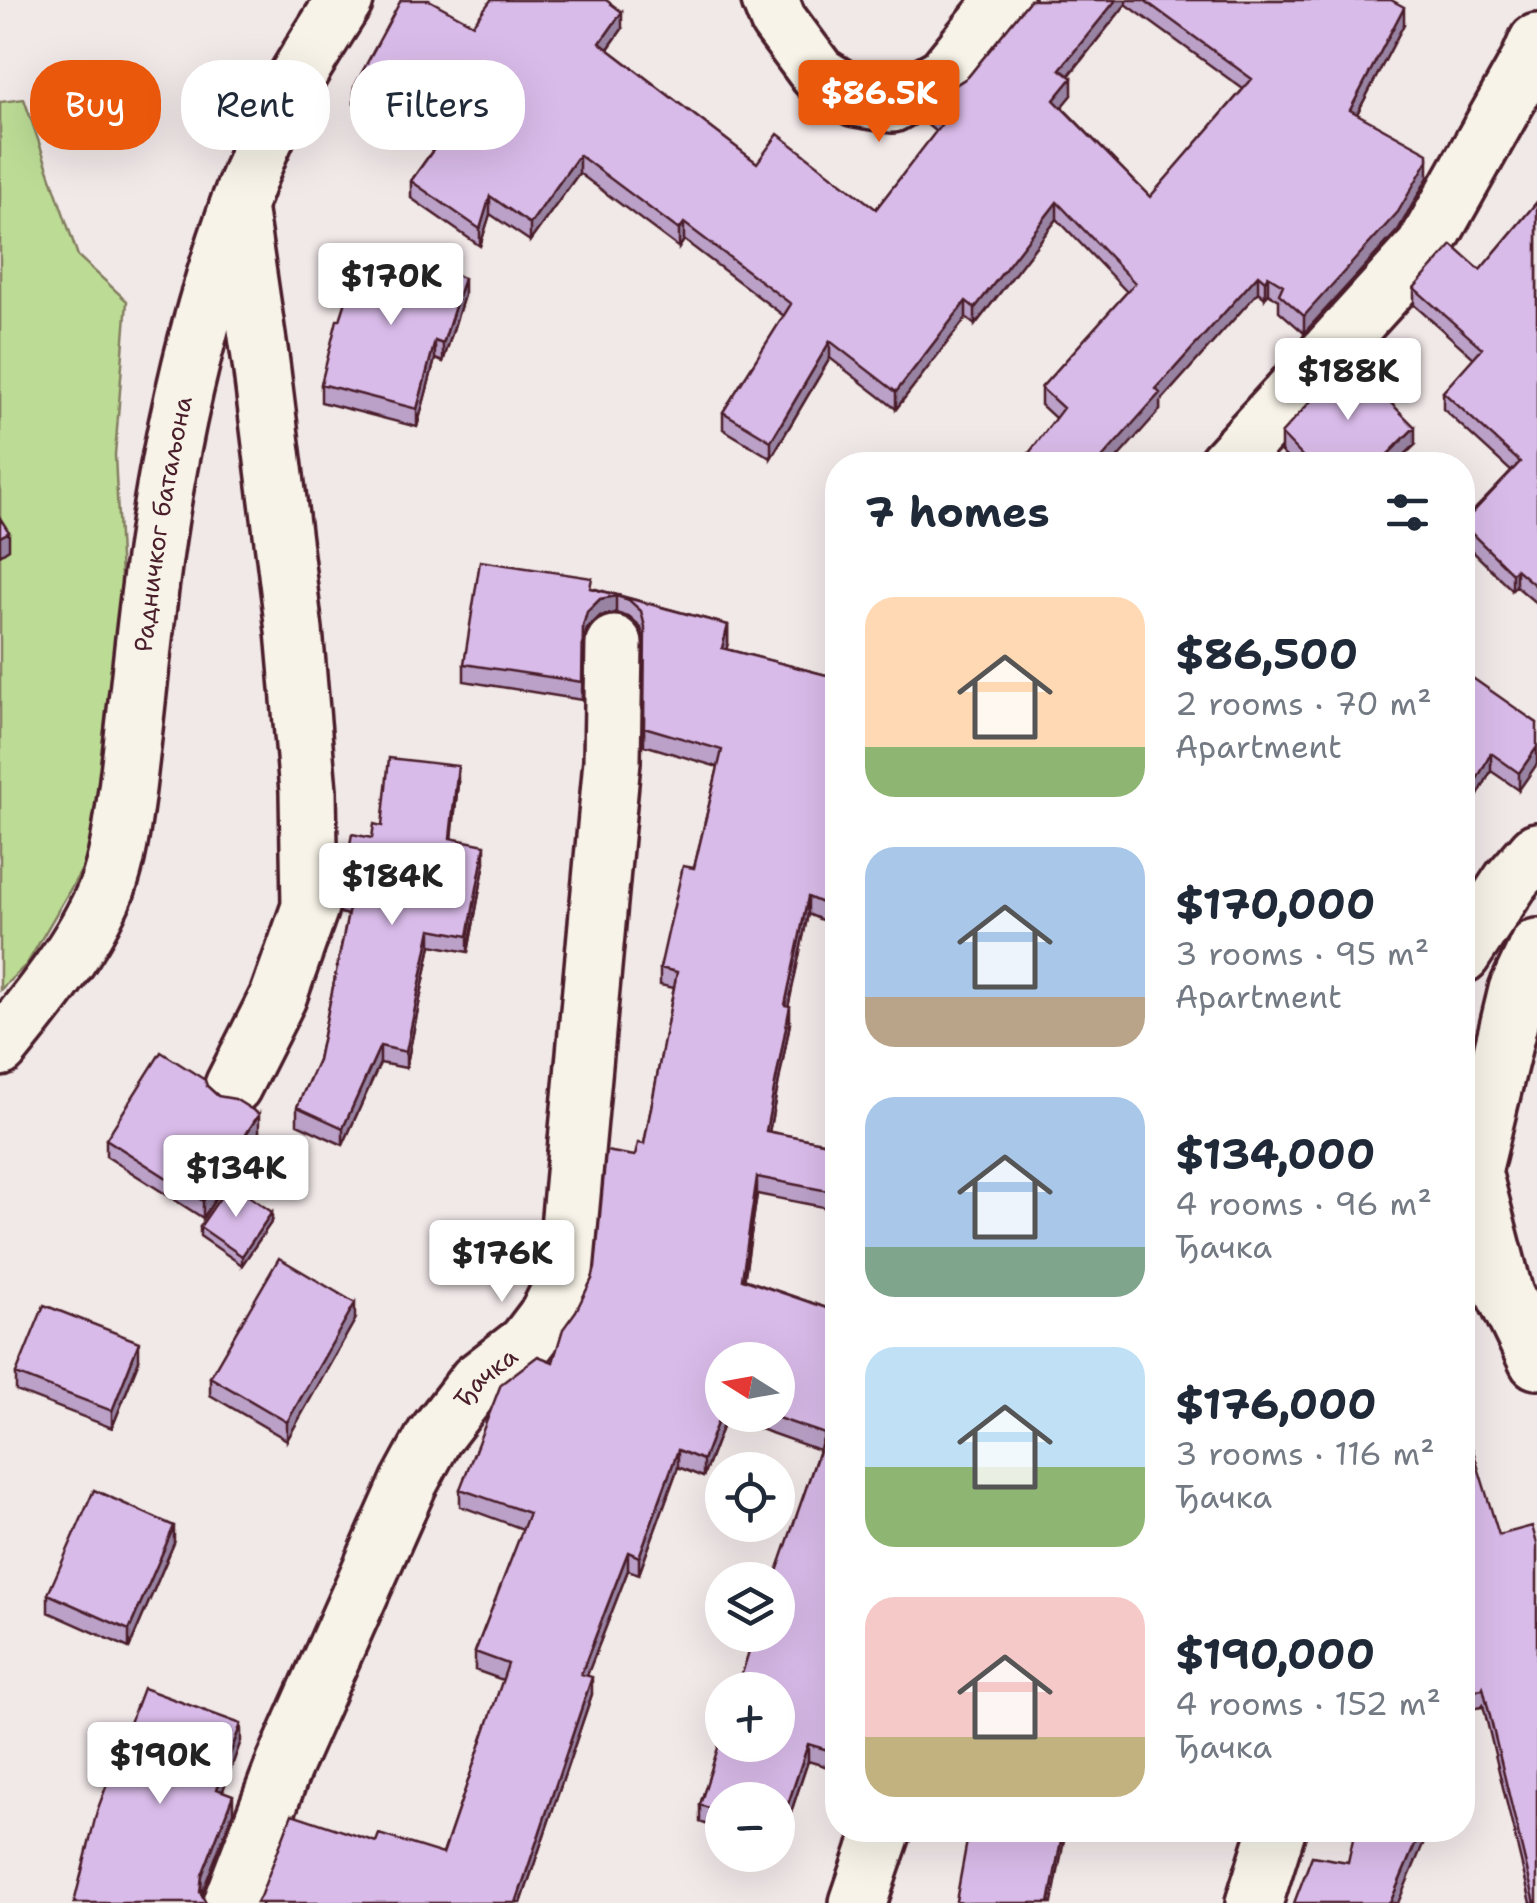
<!DOCTYPE html>
<html lang="en">
<head>
<meta charset="utf-8">
<style>
  body { margin:0; font-family:"Shantell Sans",sans-serif; background:#f2f2f3; color:#1f2937; height:100vh; display:flex; flex-direction:column; font-size:38px; white-space:nowrap }
  * { box-sizing:border-box; margin:0 }
  p { font-size:32px; color:#747a83 }
  .icon { flex:none; width:55px; height:55px; fill:none; stroke:currentColor; stroke-width:2; stroke-linecap:round; stroke-linejoin:round }
  .map { position:relative; flex:1; overflow:hidden }
  .side { position:absolute; left:825px; top:452px; width:650px; height:1390px; display:flex; flex-direction:column; background:#fff; border-radius:40px; box-shadow:0 10px 40px #0002 }
  .side>* { flex:none }
  .hud { position:absolute; left:30px; top:60px; width:645px; height:90px; display:flex; gap:20px }
  .needle { width:65px; rotate:281deg }
  .controls { position:absolute; left:705px; top:1342px; display:grid; gap:20px }
  .controls a { display:grid; place-items:center; width:90px; height:90px; border-radius:50%; background:#fff; box-shadow:0 10px 40px #0002; font-size:50px }
  .price { position:absolute; translate:-50% -85px; padding:0 22px; border-radius:10px; background:#fff; color:#222; font-size:32px; line-height:65px; filter:drop-shadow(0 2px 5px #0008) }
  .price::after { content:''; position:absolute; left:50%; top:60px; width:30px; height:22px; margin-left:-15px; background:inherit; clip-path:polygon(0 0,100% 0,50% 100%) }
  .price.selected { background:#ea580c; color:#fff }
  ul { padding:0; list-style:none }
  li { display:flex; align-items:center; gap:30px; height:250px; padding:0 40px }
  li span { display:grid; place-items:center; flex:none; width:280px; height:200px; border-radius:30px; color:#555 }
  li>.icon { margin-inline-start:auto }
  span .icon { width:120px; height:120px; fill:#fffc; stroke-width:1 }
  li b { font-size:42px }
  h2 { display:flex; justify-content:space-between; align-items:center; height:120px; padding:0 40px; font-size:42px }
  .chip { padding:0 35px; border-radius:40px; background:#fff; box-shadow:0 10px 40px #0002; font-size:35px; line-height:90px }
  .chip.selected { background:#ea580c; color:#fff }
  .map>svg:first-child { display:block }
  .green { fill:#bcdc95; stroke:#837e60; stroke-width:2.5 }
  .lines { fill:none; stroke-linecap:round; stroke-linejoin:round }
  .minor-casing { stroke:#4a1f2b; stroke-width:62 }
  .major-casing { stroke:#4a1f2b; stroke-width:62 }
  .minor { stroke:#f7f3e8; stroke-width:55 }
  .major { stroke:#f7f3e8; stroke-width:55 }
  .wall { fill:#bba1c8; stroke:#4a1f2b; stroke-width:2.5; fill-rule:evenodd }
  .shaded-wall { fill:#9883a3; stroke:#4a1f2b; stroke-width:2.5 }
  .building { fill:#d9bbe9; stroke:#4a1f2b; stroke-width:2.5 }
  .labels { text-anchor:middle; dominant-baseline:central; stroke-width:9; stroke-linejoin:round; paint-order:stroke }
  .street-label { font-size:25px; fill:#4a1f2b; stroke:#f7f3e8 }
</style>
</head>
<body>
<div class="map">
<svg width="1537" height="1903" viewBox="0 0 1537 1903">
  <rect width="100%" height="100%" fill="#f1e8e8"/>
  <filter id="ink" filterUnits="userSpaceOnUse"><feTurbulence type="fractalNoise" baseFrequency=".01" numOctaves="2"/><feDisplacementMap in="SourceGraphic" scale="20" xChannelSelector="R" yChannelSelector="G"/><feConvolveMatrix kernelMatrix="1 2 1 2 8 2 1 2 1" color-interpolation-filters="sRGB"/></filter>
  <g filter="url(#ink)">
    <!-- green -->
    <path class="green" d="M 24,99 L 78,256 L 127,301 L 115,455 L 122,599 L 116,754 L 88,859 L 27,964 L 0,990 L 0,102 Z"/>
    <g class="lines">
      <!-- minor casing -->
      <g class="minor-casing">
        <g id="minor">
          <path d="M 770,0 L 778,20 L 818,74 L 856,98 L 892,104 L 944,75 L 1005,0"/>
          <path d="M 1226,465 L 1424,248 L 1528,63 L 1537,42"/>
          <path d="M 1537,947 L 1517,990 L 1473,1172 L 1505,1295 L 1537,1361"/>
          <path d="M 1462,955 L 1511,881 L 1537,851"/>
          <path d="M 233,1086 L 278,997 L 310,907 L 308,791 L 294,630 L 261,363 L 238,206"/>
          <path id="s1" d="M 231,1903 L 284,1765 L 409,1483 L 434,1437 L 477,1381 L 526,1343 L 548,1314 L 564,1282 L 612,761 L 614,644"/>
          <path d="M 858,1903 L 883,1830"/>
          <path d="M 1254,1903 L 1277,1830"/>
        </g>
      </g>
      <!-- major casing -->
      <g class="major-casing">
        <g id="major">
          <path id="s2" d="M 0,1048 C 40,999 83,946 107,888 C 118,859 122,827 126,797 C 139,694 147,590 165,488 C 185,374 215,259 259,152 C 281,99 314,48 345,0"/>
        </g>
      </g>
      <!-- minor -->
      <use href="#minor" class="minor"/>
      <!-- major -->
      <use href="#major" class="major"/>
    </g>
    <!-- wall -->
    <path class="wall" d="M 1030,0 L 1391,0 L 1404,24 L 1357,114 L 1428,177 L 1398,230 L 1304,333 L 1279,311 L 1279,300 L 1268,293 L 1265,298 L 1258,292 L 1160,402 L 1160,410 L 1055,418 L 1041,405 L 1041,388 L 1127,292 L 1057,219 L 975,325 L 966,318 L 896,409 L 830,358 L 771,458 L 723,429 L 723,412 L 784,316 L 684,240 L 679,248 L 579,173 L 530,241 L 490,214 L 480,246 L 411,198 L 411,181 L 435,147 L 354,104 L 354,87 L 473,24 L 622,29 L 608,49 L 757,163 L 876,209 L 936,132 L 924,122 L 924,105 L 968,77 ZM 1126,4 L 1243,89 L 1150,197 L 1062,107 L 1072,95 L 1069,76 Z
      M 1537,202 L 1537,604 L 1516,586 L 1512,590 L 1462,541 L 1462,522 L 1512,472 L 1443,409 L 1443,392 L 1474,358 L 1414,305 L 1414,288 L 1480,270 Z
      M 464,295 L 443,362 L 435,359 L 417,427 L 321,402 L 321,384 L 340,320 Z
      M 1281,434 L 1415,445 L 1394,465 L 1294,465 L 1281,452 Z
      M 592,588 L 728,625 L 728,643 L 726,649 L 838,678 L 838,927 L 808,914 L 788,1006 L 790,1023 L 769,1132 L 838,1145 L 838,1210 L 757,1194 L 744,1279 L 838,1312 L 838,1770 L 808,1761 L 779,1848 L 778,1848 L 778,1800 L 722,1800 L 722,1830 L 700,1822 L 700,1805 L 819,1450 L 726,1417 L 703,1477 L 678,1467 L 639,1574 L 628,1570 L 587,1675 L 592,1694 L 521,1903 L 376,1842 L 443,1854 L 503,1680 L 475,1670 L 475,1652 L 523,1529 L 460,1506 L 460,1489 L 553,1362 L 592,1279 L 635,1156 L 644,1144 L 674,988 L 660,985 L 660,968 L 694,868 L 718,767 L 644,745 L 645,644 L 641,628 L 629,617 L 616,613 L 600,616 L 587,629 L 583,643 L 582,700 L 464,681 L 464,664 ZM 722,1360 L 778,1415 L 722,1415 Z
      M 1462,675 L 1537,723 L 1519,790 L 1491,771 L 1462,825 Z
      M 458,783 L 452,839 L 485,862 L 468,952 L 431,945 L 406,1068 L 380,1063 L 343,1145 L 297,1124 L 297,1107 L 318,1060 L 348,915 L 340,913 L 340,897 L 382,826 Z
      M 207,1086 L 259,1132 L 203,1218 L 106,1156 L 106,1139 Z
      M 272,1221 L 242,1265 L 200,1236 L 200,1227 Z
      M 355,1320 L 287,1440 L 210,1395 L 210,1377 Z
      M 139,1360 L 112,1428 L 16,1391 L 16,1374 Z
      M 1462,1415 L 1537,1903 L 1531,1903 L 1483,1705 L 1482,1707 L 1462,1710 Z
      M 174,1543 L 129,1648 L 48,1612 L 48,1594 Z"/>
    <!-- shaded-wall -->
    <path class="shaded-wall" d="M 1116,0 L 1126,0 L 1126,4 L 1060,86 L 1060,69 Z
      M 1404,7 L 1404,24 L 1350,127 L 1350,110 Z
      M 622,12 L 622,29 L 600,60 L 600,43 Z
      M 1072,78 L 1072,95 L 1054,117 L 1054,100 Z
      M 579,155 L 579,173 L 530,241 L 530,224 Z
      M 1428,160 L 1428,177 L 1398,230 L 1304,333 L 1304,316 Z
      M 490,196 L 490,214 L 480,246 L 480,229 Z
      M 1057,202 L 1057,219 L 975,325 L 975,308 Z
      M 684,223 L 684,240 L 679,248 L 679,230 Z
      M 1258,275 L 1258,292 L 1160,402 L 1160,410 L 1111,465 L 1096,465 L 1156,389 Z
      M 1268,276 L 1268,293 L 1265,298 L 1265,281 Z
      M 464,278 L 464,295 L 443,362 L 443,344 Z
      M 966,301 L 966,318 L 896,409 L 896,392 Z
      M 435,341 L 435,359 L 417,427 L 417,409 Z
      M 830,341 L 830,358 L 771,458 L 771,441 Z
      M 1415,427 L 1415,445 L 1394,465 L 1381,465 L 1381,461 Z
      M 9,532 L 9,549 L 0,555 L 0,537 Z
      M 1516,569 L 1516,586 L 1512,590 L 1512,573 Z
      M 616,596 L 616,613 L 600,616 L 587,629 L 583,643 L 582,700 L 583,626 L 587,612 L 600,599 Z
      M 728,625 L 728,643 L 722,665 L 722,648 Z
      M 1537,747 L 1537,764 L 1519,790 L 1519,773 Z
      M 1491,753 L 1491,771 L 1462,825 L 1462,807 Z
      M 458,766 L 458,783 L 450,855 L 450,838 Z
      M 485,845 L 485,862 L 468,952 L 468,936 Z
      M 808,897 L 808,914 L 785,1022 L 785,1005 Z
      M 431,929 L 431,945 L 406,1068 L 406,1052 Z
      M 790,1006 L 790,1023 L 766,1148 L 766,1131 Z
      M 380,1046 L 380,1063 L 343,1145 L 343,1128 Z
      M 259,1114 L 259,1132 L 203,1218 L 203,1201 Z
      M 757,1177 L 757,1194 L 742,1296 L 742,1279 Z
      M 272,1212 L 272,1221 L 242,1265 L 242,1256 Z
      M 355,1303 L 355,1320 L 287,1440 L 287,1422 Z
      M 139,1342 L 139,1360 L 112,1428 L 112,1411 Z
      M 722,1410 L 722,1415 L 726,1415 L 726,1417 L 703,1477 L 703,1460 Z
      M 678,1450 L 678,1467 L 639,1574 L 639,1557 Z
      M 174,1526 L 174,1543 L 129,1648 L 129,1630 Z
      M 628,1552 L 628,1570 L 581,1691 L 581,1674 Z
      M 592,1677 L 592,1694 L 521,1903 L 516,1903 Z
      M 241,1724 L 241,1741 L 217,1807 L 217,1789 Z
      M 808,1744 L 808,1761 L 779,1848 L 779,1831 Z
      M 233,1795 L 233,1812 L 202,1893 L 200,1903 L 202,1875 Z
      M 1063,1830 L 1066,1830 L 1052,1903 L 1049,1903 Z
      M 1421,1830 L 1429,1830 L 1398,1903 L 1390,1903 Z"/>
    <!-- building -->
    <path class="building" d="M 401,0 L 429,0 L 473,24 L 491,0 L 606,0 L 622,12 L 600,43 L 757,163 L 778,134 L 876,209 L 944,121 L 924,105 L 968,77 L 1030,0 L 1116,0 L 1060,69 L 1072,78 L 1054,100 L 1150,197 L 1252,79 L 1144,0 L 1391,0 L 1404,7 L 1350,110 L 1428,153 L 1428,160 L 1398,212 L 1304,316 L 1279,294 L 1283,285 L 1268,276 L 1265,281 L 1258,275 L 1156,389 L 1160,393 L 1096,465 L 1020,465 L 1063,408 L 1041,388 L 1135,283 L 1057,202 L 975,308 L 966,301 L 896,392 L 830,341 L 771,441 L 723,412 L 791,304 L 684,223 L 679,230 L 579,155 L 530,224 L 490,196 L 480,229 L 411,181 L 444,135 L 354,87 Z
      M 1537,202 L 1537,587 L 1516,569 L 1512,573 L 1462,524 L 1520,462 L 1443,392 L 1482,348 L 1414,288 L 1452,245 L 1480,270 Z
      M 364,245 L 464,278 L 443,344 L 435,341 L 417,409 L 321,384 L 337,320 L 340,320 Z
      M 1348,360 L 1415,427 L 1381,461 L 1385,465 L 1306,465 L 1309,463 L 1281,434 Z
      M 0,518 L 9,532 L 0,537 Z
      M 480,561 L 592,578 L 590,588 L 728,625 L 722,648 L 838,678 L 838,910 L 808,897 L 785,1005 L 790,1006 L 766,1131 L 838,1145 L 838,1193 L 757,1177 L 742,1279 L 838,1312 L 838,1753 L 808,1744 L 779,1831 L 778,1830 L 778,1800 L 722,1800 L 722,1813 L 700,1805 L 722,1735 L 722,1745 L 778,1745 L 778,1690 L 737,1690 L 754,1635 L 778,1635 L 778,1580 L 774,1580 L 825,1434 L 769,1415 L 778,1415 L 778,1360 L 722,1360 L 722,1410 L 703,1460 L 678,1450 L 639,1557 L 628,1552 L 581,1674 L 592,1677 L 516,1903 L 256,1903 L 260,1897 L 292,1814 L 376,1842 L 379,1834 L 443,1854 L 508,1664 L 475,1652 L 529,1513 L 460,1489 L 501,1384 L 538,1356 L 553,1362 L 563,1329 L 576,1311 L 592,1279 L 595,1268 L 606,1151 L 635,1156 L 638,1143 L 644,1144 L 677,972 L 660,968 L 683,866 L 694,868 L 722,750 L 644,727 L 645,627 L 641,611 L 629,600 L 616,596 L 600,599 L 587,612 L 583,626 L 582,682 L 464,664 Z
      M 1464,672 L 1537,723 L 1537,747 L 1519,773 L 1491,753 L 1462,807 L 1462,675 Z
      M 389,758 L 458,766 L 450,838 L 485,845 L 468,936 L 431,929 L 406,1052 L 380,1046 L 343,1128 L 297,1107 L 318,1060 L 351,899 L 340,897 L 352,834 L 372,838 L 374,824 L 382,826 Z
      M 161,1052 L 205,1080 L 207,1086 L 218,1096 L 235,1099 L 259,1114 L 203,1201 L 106,1139 Z
      M 230,1183 L 272,1212 L 242,1256 L 200,1227 Z
      M 279,1258 L 355,1303 L 287,1422 L 210,1377 Z
      M 44,1305 L 139,1342 L 112,1411 L 16,1374 Z
      M 1462,1415 L 1499,1535 L 1532,1526 L 1537,1544 L 1537,1903 L 1535,1903 L 1483,1687 L 1482,1689 L 1462,1692 Z
      M 94,1490 L 174,1526 L 129,1630 L 48,1594 Z
      M 143,1688 L 241,1724 L 217,1789 L 233,1795 L 202,1875 L 200,1892 L 206,1903 L 74,1903 L 97,1811 Z
      M 969,1830 L 1063,1830 L 1049,1903 L 962,1903 L 956,1901 Z
      M 1355,1830 L 1421,1830 L 1390,1903 L 1294,1903 L 1312,1856 L 1348,1862 Z"/>
  </g>
  <g class="labels">
    <!-- street labels -->
    <g class="street-label">
      <text stroke="none"><textPath href="#s2" startOffset="562">Радничког батаљона</textPath></text>
      <text stroke="none"><textPath href="#s1" startOffset="588">Ђачка</textPath></text>
    </g>
  </g>
</svg>
<div class="controls">
<a><svg class="needle" viewBox="-14 -14 28 28"><path d="M0-13l5 13h-10z" fill="#e53935"/><path d="M0 13l5-13h-10z" fill="#747a83"/></svg></a>
<a><svg class="icon" aria-label="locate" viewBox="0 0 24 24"><circle cx="12" cy="12" r="6"/><path d="M12 2v4M12 18v4M2 12h4M18 12h4"/></svg></a>
<a><svg class="icon" aria-label="layers" viewBox="0 0 24 24"><path d="M12 4l9 5-9 5-9-5zM3 14l9 5 9-5"/></svg></a>
<a>+</a>
<a>−</a>
</div>
<b class="price selected" style="left:879px;top:145px">$86.5K</b>
<b class="price" style="left:391px;top:328px">$170K</b>
<b class="price" style="left:1348px;top:423px">$188K</b>
<b class="price" style="left:392px;top:928px">$184K</b>
<b class="price" style="left:236px;top:1220px">$134K</b>
<b class="price" style="left:502px;top:1305px">$176K</b>
<b class="price" style="left:160px;top:1807px">$190K</b>
<div class="hud">
<a class="chip selected">Buy</a>
<a class="chip">Rent</a>
<a class="chip">Filters</a>
</div>
<section class="side">
<h2>7 homes<svg class="icon" aria-label="filters" viewBox="0 0 24 24"><path d="M4 7h16M4 17h16"/><circle cx="9" cy="7" r="2"/><circle cx="15" cy="17" r="2"/></svg></h2>
<ul>
<li><span style="background:linear-gradient(#ffd9b3 75%,#8fb573 0)"><svg class="icon" aria-label="home" viewBox="0 0 24 24"><path d="M3 11l9-7 9 7M6 9v11h12V9"/></svg></span><div><b>$86,500</b><p>2 rooms · 70 m²</p><p>Apartment</p></div></li>
<li><span style="background:linear-gradient(#a9c7e8 75%,#b9a48a 0)"><svg class="icon" aria-label="home" viewBox="0 0 24 24"><path d="M3 11l9-7 9 7M6 9v11h12V9"/></svg></span><div><b>$170,000</b><p>3 rooms · 95 m²</p><p>Apartment</p></div></li>
<li><span style="background:linear-gradient(#a9c7e8 75%,#7fa58c 0)"><svg class="icon" aria-label="home" viewBox="0 0 24 24"><path d="M3 11l9-7 9 7M6 9v11h12V9"/></svg></span><div><b>$134,000</b><p>4 rooms · 96 m²</p><p>Ђачка</p></div></li>
<li><span style="background:linear-gradient(#bfe0f5 60%,#8fb573 0)"><svg class="icon" aria-label="home" viewBox="0 0 24 24"><path d="M3 11l9-7 9 7M6 9v11h12V9"/></svg></span><div><b>$176,000</b><p>3 rooms · 116 m²</p><p>Ђачка</p></div></li>
<li><span style="background:linear-gradient(#f6c9c9 70%,#c2b280 0)"><svg class="icon" aria-label="home" viewBox="0 0 24 24"><path d="M3 11l9-7 9 7M6 9v11h12V9"/></svg></span><div><b>$190,000</b><p>4 rooms · 152 m²</p><p>Ђачка</p></div></li>
</ul>
</section>
</div>
</body>
</html>
